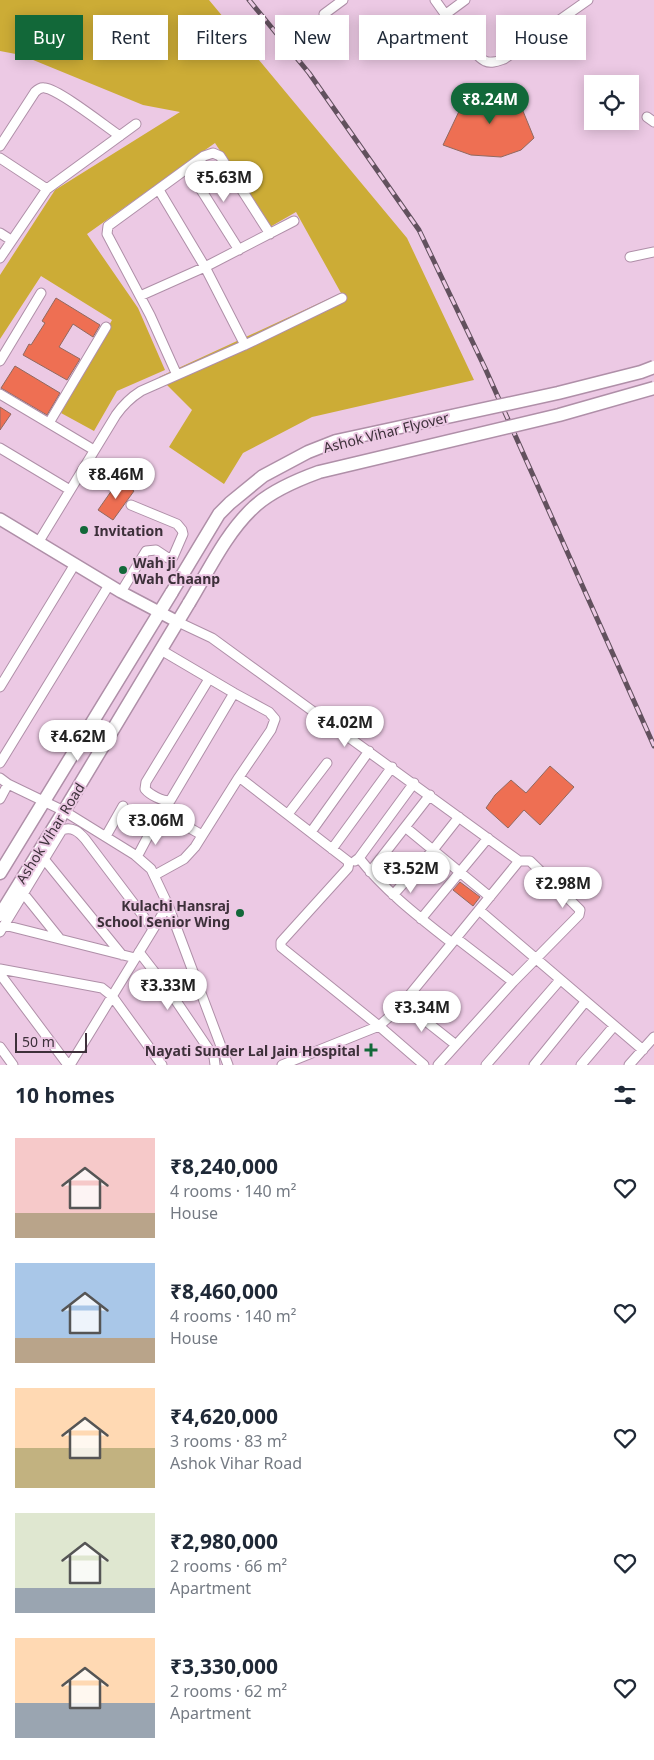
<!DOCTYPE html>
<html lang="en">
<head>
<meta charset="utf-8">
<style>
  body { margin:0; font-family:"Noto Sans",sans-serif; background:#f2f2f3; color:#1f2937; height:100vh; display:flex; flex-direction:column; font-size:19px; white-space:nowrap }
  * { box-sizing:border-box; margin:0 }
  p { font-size:16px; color:#747a83 }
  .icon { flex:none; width:28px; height:28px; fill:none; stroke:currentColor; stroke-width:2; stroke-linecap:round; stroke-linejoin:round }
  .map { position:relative; height:1065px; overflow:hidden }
  .drawer { display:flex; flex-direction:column; background:#fff; flex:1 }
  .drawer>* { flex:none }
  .banner { position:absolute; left:15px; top:15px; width:625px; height:45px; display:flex; gap:10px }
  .controls { position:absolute; left:584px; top:75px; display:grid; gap:10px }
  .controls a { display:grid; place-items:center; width:55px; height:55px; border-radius:0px; background:#fff; box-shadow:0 2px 12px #0003; font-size:25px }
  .scale { position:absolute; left:15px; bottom:12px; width:72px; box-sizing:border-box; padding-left:5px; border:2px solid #3d303a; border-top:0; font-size:14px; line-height:18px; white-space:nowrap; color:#3d303a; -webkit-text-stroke:4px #ecc9e4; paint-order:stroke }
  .price { position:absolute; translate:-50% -42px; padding:0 11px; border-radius:18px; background:#fff; color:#222; font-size:16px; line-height:32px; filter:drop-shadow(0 1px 2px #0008) }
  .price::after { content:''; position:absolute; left:50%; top:30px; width:15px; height:11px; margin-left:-8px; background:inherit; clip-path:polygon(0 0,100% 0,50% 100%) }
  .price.active { background:#126839; color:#fff }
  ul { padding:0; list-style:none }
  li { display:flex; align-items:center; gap:15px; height:125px; padding:0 15px }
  li span { display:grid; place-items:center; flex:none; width:140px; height:100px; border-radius:0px; color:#555 }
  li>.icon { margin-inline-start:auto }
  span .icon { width:60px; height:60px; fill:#fffc; stroke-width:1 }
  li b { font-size:21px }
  h2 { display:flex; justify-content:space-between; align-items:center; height:60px; padding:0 15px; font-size:21px }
  .tag { padding:0 18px; border-radius:0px; background:#fff; box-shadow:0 2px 12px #0003; font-size:18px; line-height:45px }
  .tag.active { background:#126839; color:#fff }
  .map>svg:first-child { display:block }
  .green { fill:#ccac36 }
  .building { fill:#ee6f53; stroke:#906960 }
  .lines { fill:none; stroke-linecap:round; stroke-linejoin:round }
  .minor-casing { stroke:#af8fa8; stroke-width:11 }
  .tertiary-casing { stroke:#af8fa8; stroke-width:14 }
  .secondary-casing { stroke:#af8fa8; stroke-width:15 }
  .minor { stroke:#fff; stroke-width:9 }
  .tertiary { stroke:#fff; stroke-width:11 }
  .secondary { stroke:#fff; stroke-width:12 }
  .rail-casing { stroke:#62515e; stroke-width:5 }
  .rail { stroke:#ecc9e4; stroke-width:3; stroke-dasharray:9; stroke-linecap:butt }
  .secondary-bridge-casing { stroke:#af8fa8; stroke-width:15; stroke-linecap:butt }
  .secondary-bridge { stroke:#fff; stroke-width:12 }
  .poi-dot { fill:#126839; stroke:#ecc9e4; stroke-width:2 }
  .labels { text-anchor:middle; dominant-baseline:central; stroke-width:4; stroke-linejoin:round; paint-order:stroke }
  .street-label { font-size:14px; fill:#3d303a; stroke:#ecc9e4 }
  .poi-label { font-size:14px; font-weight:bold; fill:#3d303a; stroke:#ecc9e4; text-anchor:start }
</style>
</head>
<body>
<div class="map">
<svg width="654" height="1065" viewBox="0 0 654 1065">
  <rect width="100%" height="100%" fill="#ecc9e4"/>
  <!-- green -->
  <path class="green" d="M 0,0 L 209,0 L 407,238 L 474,380 L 312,417 L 243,453 L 224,484 L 169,447 L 192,410 L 159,377 L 341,293 L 296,212 L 270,227 L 215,143 L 87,234 L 138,308 L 165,370 L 117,391 L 94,431 L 61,413 L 112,320 L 41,276 L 0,339 L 0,275 L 55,190 L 180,112 L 143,105 L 21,55 L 0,51 Z"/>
  <!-- building -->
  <path class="building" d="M 471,86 L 486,90 L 499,91 L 514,89 L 534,138 L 521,150 L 501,157 L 471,155 L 443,145 Z
    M 56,298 L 100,325 L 93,337 L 73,324 L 59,347 L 80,359 L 67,380 L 23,355 L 29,344 L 31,345 L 45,323 L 42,321 Z
    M 15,366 L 60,393 L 47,415 L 1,388 Z
    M 0,407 L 11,414 L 0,430 Z
    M 119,480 L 134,491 L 113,520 L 98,510 Z
    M 550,766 L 574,787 L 540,825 L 524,810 L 508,828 L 486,808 L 495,795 L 511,780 L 526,793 Z
    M 460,882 L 480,897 L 473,906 L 453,890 Z"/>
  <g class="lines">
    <!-- minor casing -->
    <g class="minor-casing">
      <path id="minor" d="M 435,0 C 444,12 473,56 485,61 C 491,64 498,61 504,59 L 588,0
        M 324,14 L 343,0
        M 446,14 L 465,0
        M 647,117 L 654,122
        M 0,146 L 35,92 C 38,89 41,87 45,88 C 60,90 105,126 120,136
        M 0,158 L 47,189
        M 188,169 L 239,250
        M 159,190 L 205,267 L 245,345
        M 0,233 L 11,240
        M 630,257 L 654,252
        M 0,258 L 47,189 L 136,124
        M 140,296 L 205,267 L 294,221
        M 0,361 L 41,293
        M 177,375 L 150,315 L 107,234 L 108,226 L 204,156 L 213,153 L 220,156 L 270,234
        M 0,394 L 94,450
        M 49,423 L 106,327
        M 0,448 L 70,490
        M 38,543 L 116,415 C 123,405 130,398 141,391 L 245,345 L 342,298
        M 121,592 L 146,551 L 156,550 L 168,558 L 173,557 L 183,534 L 182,530 L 177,524 L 131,505
        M 178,622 L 212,638 L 519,861
        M 209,679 L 146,782 L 145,789 C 150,795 162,801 170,801 L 234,693
        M 0,687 L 75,564
        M 0,763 L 109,585
        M 239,777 L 349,862 L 348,868 L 281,942 L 281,947 L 379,1026 L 424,1065
        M 0,778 L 8,784 L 64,811 L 135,855 L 151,869 L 168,905 L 228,1065
        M 0,799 L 8,784
        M 288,814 L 327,763
        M 179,822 L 202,835
        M 405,827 L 490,897
        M 311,832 L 369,751
        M 106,836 L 123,806
        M 332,849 L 392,767
        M 137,857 L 155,823
        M 359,858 C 385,891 419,917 452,943
        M 44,859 L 122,955
        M 355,861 L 359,858 L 414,783
        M 370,872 L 430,795
        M 155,875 L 184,859 L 195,847 L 239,777 L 271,730 L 275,719 L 269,712 L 234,693 L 161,650
        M 23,893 L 60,939
        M 393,895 L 433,850 L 459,817
        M 479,910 L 643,1050
        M 421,919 L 488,838
        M 4,925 L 135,958
        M 0,932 L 62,830 C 72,826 79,832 85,839 L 153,929
        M 456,938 L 513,982
        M 139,952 L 170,992 L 214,1057 L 215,1065
        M 0,969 L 102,988 L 112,996 L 162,1065
        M 0,974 L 68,1065
        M 403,1003 L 456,1045
        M 0,1047 L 13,1065
        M 70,1065 L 168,905
        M 282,1065 L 379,1026 L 388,1018 L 403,1003 L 519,861 L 530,861 L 573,903 L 580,910 L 579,915 L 513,982 L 438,1065
        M 486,1065 L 560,980
        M 534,1065 L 585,1002
        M 581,1065 L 614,1026
        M 629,1065 L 654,1037"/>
    </g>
    <!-- tertiary casing -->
    <g class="tertiary-casing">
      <path id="tertiary" d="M 0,519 L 121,592 L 178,622"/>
    </g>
    <!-- secondary casing -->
    <g class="secondary-casing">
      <path id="secondary" d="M 0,873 L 172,592
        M 0,915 L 64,811 L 189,603"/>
    </g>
    <!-- minor -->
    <use href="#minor" class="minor"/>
    <!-- tertiary -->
    <use href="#tertiary" class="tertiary"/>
    <!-- secondary -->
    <use href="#secondary" class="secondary"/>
    <!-- rail casing -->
    <g class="rail-casing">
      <path id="rail" d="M 249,0 L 309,73 L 419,230 L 485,368 L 654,746"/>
    </g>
    <!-- rail -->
    <use href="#rail" class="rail"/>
    <!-- secondary-bridge casing -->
    <g class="secondary-bridge-casing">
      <path id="secondary-bridge" d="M 172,592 L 219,514 L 230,503 L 263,476 L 308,452 L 336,441 L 558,393 L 641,372 L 654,367
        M 189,603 C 209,570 226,533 254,507 C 271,491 297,480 319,472 L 559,415 L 654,388"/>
    </g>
    <!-- secondary-bridge -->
    <use href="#secondary-bridge" class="secondary-bridge"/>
  </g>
  <!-- markers -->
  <g class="poi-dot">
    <circle cx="84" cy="530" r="5"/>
    <circle cx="123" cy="570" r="5"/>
    <circle cx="240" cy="913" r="5"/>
    <path d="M368.5 1042.5h5v5h5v5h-5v5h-5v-5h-5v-5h5z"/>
  </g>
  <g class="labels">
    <!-- street labels -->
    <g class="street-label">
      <text transform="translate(386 432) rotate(-14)">Ashok Vihar Flyover</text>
      <text transform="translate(50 833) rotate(-58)">Ashok Vihar Road</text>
    </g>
    <!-- poi labels -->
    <g class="poi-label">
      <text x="94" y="530">Invitation</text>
      <text x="133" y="562">Wah ji<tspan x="133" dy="16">Wah Chaanp</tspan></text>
      <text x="230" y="905" text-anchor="end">Kulachi Hansraj<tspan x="230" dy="16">School Senior Wing</tspan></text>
      <text x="360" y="1050" text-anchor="end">Nayati Sunder Lal Jain Hospital</text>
    </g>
  </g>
</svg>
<div class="controls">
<a><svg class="icon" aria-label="locate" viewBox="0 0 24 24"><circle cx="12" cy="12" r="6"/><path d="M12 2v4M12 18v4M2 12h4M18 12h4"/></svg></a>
</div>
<div class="scale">50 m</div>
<b class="price active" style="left:490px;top:125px">₹8.24M</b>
<b class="price" style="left:224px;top:203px">₹5.63M</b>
<b class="price" style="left:116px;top:500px">₹8.46M</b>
<b class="price" style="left:345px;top:748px">₹4.02M</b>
<b class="price" style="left:78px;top:762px">₹4.62M</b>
<b class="price" style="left:156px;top:846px">₹3.06M</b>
<b class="price" style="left:411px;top:894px">₹3.52M</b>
<b class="price" style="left:563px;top:909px">₹2.98M</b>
<b class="price" style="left:168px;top:1011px">₹3.33M</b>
<b class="price" style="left:422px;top:1033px">₹3.34M</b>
<div class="banner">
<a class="tag active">Buy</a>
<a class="tag">Rent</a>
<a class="tag">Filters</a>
<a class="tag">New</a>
<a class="tag">Apartment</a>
<a class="tag">House</a>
</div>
</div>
<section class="drawer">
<h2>10 homes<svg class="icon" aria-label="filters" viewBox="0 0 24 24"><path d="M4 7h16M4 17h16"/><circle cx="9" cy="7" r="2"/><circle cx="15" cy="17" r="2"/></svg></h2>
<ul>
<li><span style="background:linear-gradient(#f6c9c9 75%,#b9a48a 0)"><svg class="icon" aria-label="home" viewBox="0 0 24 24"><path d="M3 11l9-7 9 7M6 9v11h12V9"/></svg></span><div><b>₹8,240,000</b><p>4 rooms · 140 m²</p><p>House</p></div><svg class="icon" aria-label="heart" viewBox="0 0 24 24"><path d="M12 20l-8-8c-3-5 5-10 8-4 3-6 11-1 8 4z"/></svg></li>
<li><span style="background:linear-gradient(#a9c7e8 75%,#b9a48a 0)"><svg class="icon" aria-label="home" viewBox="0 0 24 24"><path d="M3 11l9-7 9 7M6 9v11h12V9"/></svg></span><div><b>₹8,460,000</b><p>4 rooms · 140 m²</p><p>House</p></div><svg class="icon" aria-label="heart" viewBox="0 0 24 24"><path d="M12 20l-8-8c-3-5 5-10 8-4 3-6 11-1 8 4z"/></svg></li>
<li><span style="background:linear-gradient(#ffd9b3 60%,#c2b280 0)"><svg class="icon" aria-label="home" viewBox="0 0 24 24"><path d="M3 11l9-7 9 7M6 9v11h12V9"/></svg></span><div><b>₹4,620,000</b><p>3 rooms · 83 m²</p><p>Ashok Vihar Road</p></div><svg class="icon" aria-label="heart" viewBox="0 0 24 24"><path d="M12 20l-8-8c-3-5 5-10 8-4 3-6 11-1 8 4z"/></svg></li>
<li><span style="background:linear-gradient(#dfe7d0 75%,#9aa5b1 0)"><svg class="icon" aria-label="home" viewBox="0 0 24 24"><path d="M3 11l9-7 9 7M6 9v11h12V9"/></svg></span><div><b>₹2,980,000</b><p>2 rooms · 66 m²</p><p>Apartment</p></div><svg class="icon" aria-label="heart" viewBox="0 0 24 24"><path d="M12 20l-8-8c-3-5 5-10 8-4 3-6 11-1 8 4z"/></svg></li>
<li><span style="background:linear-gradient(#ffd9b3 65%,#9aa5b1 0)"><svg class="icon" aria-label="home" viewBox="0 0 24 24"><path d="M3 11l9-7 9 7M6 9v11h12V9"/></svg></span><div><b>₹3,330,000</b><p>2 rooms · 62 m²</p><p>Apartment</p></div><svg class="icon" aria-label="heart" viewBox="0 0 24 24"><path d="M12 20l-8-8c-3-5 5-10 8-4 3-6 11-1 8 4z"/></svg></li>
</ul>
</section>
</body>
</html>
